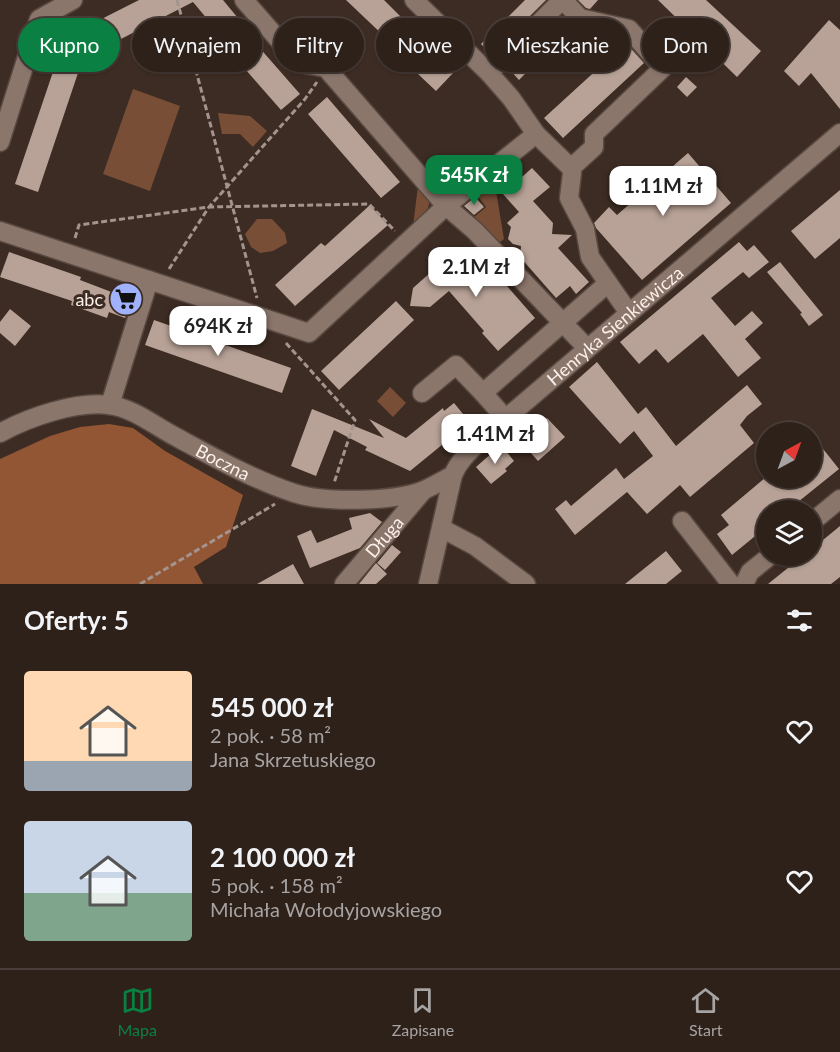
<!DOCTYPE html>
<html lang="pl">
<head>
<meta charset="utf-8">
<style>
  body { margin:0; font-family:Lato,sans-serif; background:#3a2e27; color:#f1f3f6; height:100vh; display:flex; flex-direction:column; font-size:22px; white-space:nowrap }
  * { box-sizing:border-box; margin:0 }
  p { font-size:20px; color:#a7a3a2 }
  .icon { flex:none; width:33px; height:33px; fill:none; stroke:currentColor; stroke-width:2; stroke-linecap:round; stroke-linejoin:round }
  .map { position:relative; height:584px; overflow:hidden }
  .drawer { display:flex; flex-direction:column; background:#2e211a; flex:1 }
  .drawer>* { flex:none }
  .hud { position:absolute; left:18px; top:18px; width:804px; height:54px; display:flex; gap:12px }
  .needle { width:39px; rotate:41deg }
  .buttons { position:absolute; left:756px; top:422px; display:grid; gap:12px }
  .buttons a { display:grid; place-items:center; width:66px; height:66px; border-radius:50%; background:#2e211a; box-shadow:0 2px 4px #0004,0 0 0 2px #493e39; font-size:30px }
  .price { position:absolute; translate:-50% -51px; padding:0 14px; border-radius:12px; background:#fff; color:#222; font-size:20px; line-height:39px; filter:drop-shadow(0 2px 3px #0008) }
  .price::after { content:''; position:absolute; left:50%; top:36px; width:18px; height:14px; margin-left:-9px; background:inherit; clip-path:polygon(0 0,100% 0,50% 100%) }
  .price.current { background:#0b8043; color:#fff }
  ul { padding:0; list-style:none }
  li { display:flex; align-items:center; gap:18px; height:150px; padding:0 24px }
  li span { display:grid; place-items:center; flex:none; width:168px; height:120px; border-radius:6px; color:#555 }
  li>.icon { margin-inline-start:auto }
  span .icon { width:72px; height:72px; fill:#fffc; stroke-width:1 }
  li b { font-size:26px }
  h2 { display:flex; justify-content:space-between; align-items:center; height:72px; padding:0 24px; font-size:26px }
  .tag { padding:0 21px; border-radius:27px; background:#2e211a; box-shadow:0 2px 4px #0004,0 0 0 2px #493e39; font-size:21px; line-height:54px }
  .tag.current { background:#0b8043; color:#fff }
  .tabs { display:flex; justify-content:space-around; align-items:center; height:84px; border-top:2px solid #493e39; background:#2e211a; font-size:16px; color:#a7a3a2 }
  .tabs a { display:grid; justify-items:center; gap:3px }
  .tabs .current { color:#0b8043 }
  .map>svg:first-child { display:block }
  .green { fill:#794e37 }
  .forest { fill:#935635 }
  .building { fill:#b8a297 }
  .lines { fill:none; stroke-linecap:round; stroke-linejoin:round }
  .minor-casing { stroke:#584941; stroke-width:21 }
  .path { stroke:#a3948d; stroke-width:3; stroke-dasharray:6 3; stroke-linecap:butt }
  .minor { stroke:#8b766c; stroke-width:18 }
  .labels { text-anchor:middle; dominant-baseline:central; stroke-width:6; stroke-linejoin:round; paint-order:stroke }
  .poi-label { font-size:18px; fill:#fcf0ea; stroke:#3d2c23; text-anchor:end }
  .street-label { font-size:18px; fill:#fcf0ea; stroke:#3d2c23 }
</style>
</head>
<body>
<div class="map">
<svg width="840" height="584" viewBox="0 0 840 584">
  <rect width="100%" height="100%" fill="#3d2c23"/>
  <!-- green -->
  <path class="green" d="M 133,89 L 180,106 L 150,191 L 103,174 Z
    M 218,113 L 250,116 L 267,131 L 253,147 L 240,134 L 222,134 Z
    M 494,179 L 504,239 L 500,242 L 459,209 L 462,207 L 473,218 L 486,207 L 476,194 Z
    M 418,186 C 437,204 429,209 413,226 Z
    M 257,219 L 272,219 L 285,233 L 287,243 L 273,251 L 260,253 L 251,247 L 245,234 Z
    M 390,387 L 406,403 L 393,417 L 377,401 Z"/>
  <!-- forest -->
  <path class="forest" d="M 109,424 L 133,428 L 165,451 L 243,495 L 226,547 L 194,567 L 203,584 L 0,584 L 0,459 L 50,436 L 80,427 Z"/>
  <!-- building -->
  <path class="building" d="M 139,0 L 223,0 L 252,35 L 250,37 L 300,94 L 281,110 L 231,53 L 234,51 L 193,2 L 82,59 L 70,35 Z
    M 346,0 L 384,0 L 404,20 L 402,22 L 454,72 L 436,91 L 383,41 L 386,38 Z
    M 525,0 L 546,0 L 491,55 L 481,44 Z
    M 578,0 L 598,0 L 590,9 L 586,8 Z
    M 658,0 L 706,0 L 761,51 L 737,77 Z
    M 562,16 L 572,26 L 519,80 L 509,69 Z
    M 829,20 L 840,30 L 840,109 L 811,73 L 799,86 L 784,71 Z
    M 626,43 L 644,63 L 563,138 L 544,118 Z
    M 56,63 L 79,70 L 38,192 L 15,184 Z
    M 686,77 L 697,87 L 687,97 L 677,87 Z
    M 327,97 L 400,182 L 381,198 L 308,114 Z
    M 688,153 L 731,203 L 642,280 L 596,228 L 594,223 L 609,207 L 617,215 Z
    M 532,168 L 550,187 L 533,201 L 553,223 L 552,234 L 572,235 L 558,248 L 589,282 L 576,294 L 570,286 L 556,298 L 520,257 L 521,246 L 513,244 L 508,239 L 511,227 L 507,223 L 519,212 L 503,194 Z
    M 840,190 L 840,238 L 815,259 L 791,231 Z
    M 475,197 L 484,207 L 474,215 L 464,206 Z
    M 370,205 L 388,225 L 295,306 L 275,285 L 321,243 L 325,246 Z
    M 739,242 L 747,251 L 754,245 L 769,262 L 749,278 L 743,272 L 711,298 L 735,326 L 752,311 L 763,323 L 745,339 L 761,358 L 738,377 L 703,334 L 668,363 L 656,349 L 639,364 L 620,342 Z
    M 9,252 L 81,277 L 80,280 L 114,293 L 116,288 L 133,295 L 125,318 L 109,312 L 107,318 L 71,305 L 72,301 L 0,277 Z
    M 460,254 L 465,260 L 488,260 L 489,262 L 487,275 L 499,277 L 535,318 L 498,351 L 482,333 L 484,331 L 449,291 L 430,307 L 410,306 L 413,288 L 439,265 L 448,266 Z
    M 780,262 L 823,315 L 809,326 L 800,314 L 802,313 L 767,272 Z
    M 396,301 L 414,320 L 339,390 L 321,371 Z
    M 10,309 L 31,326 L 15,346 L 0,333 L 0,322 Z
    M 154,320 L 291,368 L 282,393 L 145,345 Z
    M 597,362 L 638,414 L 646,407 L 676,446 L 747,385 L 762,404 L 747,416 L 740,425 L 754,443 L 690,497 L 680,485 L 647,514 L 627,492 L 575,535 L 555,509 L 566,500 L 571,506 L 616,468 L 624,479 L 653,456 L 634,431 L 620,444 L 569,387 Z
    M 454,403 L 468,420 L 458,429 L 459,431 L 410,471 L 365,450 L 367,447 L 334,430 L 316,476 L 291,466 L 312,409 L 384,438 L 369,419 L 406,438 L 443,408 L 444,411 Z
    M 547,418 L 565,437 L 538,461 L 520,441 Z
    M 812,435 L 839,469 L 788,510 L 766,510 L 766,527 L 732,555 L 717,534 L 729,525 L 721,515 L 766,477 L 775,477 L 780,483 L 788,477 L 812,477 Z
    M 501,445 L 514,461 L 505,469 L 507,471 L 491,484 L 476,467 Z
    M 370,513 L 382,522 L 360,548 L 310,568 L 297,536 L 311,530 L 317,543 L 352,529 L 349,518 Z
    M 840,526 L 840,577 L 831,584 L 768,584 L 804,555 L 812,555 L 812,549 Z
    M 392,545 L 401,552 L 385,570 L 377,563 Z
    M 666,551 L 682,571 L 666,584 L 625,584 Z
    M 376,563 L 387,574 L 376,584 L 359,584 Z
    M 293,564 L 304,584 L 257,584 Z"/>
  <g class="lines">
    <!-- minor casing -->
    <g class="minor-casing">
      <g id="minor">
        <path d="M 244,0 L 299,63 L 326,68 L 446,206 L 475,231 L 587,348"/>
        <path d="M 414,0 L 489,73 L 511,98 L 536,134 L 571,168 L 572,173 L 569,198 L 585,229 L 590,257 L 629,313"/>
        <path d="M 563,0 L 580,18 L 629,29 L 663,68 L 594,134 L 594,147 L 571,168"/>
        <path d="M 489,73 L 562,0"/>
        <path d="M 0,142 L 39,19 L 73,0"/>
        <path d="M 0,231 L 309,333 L 446,206 L 536,134"/>
        <path d="M 422,393 L 456,365 L 483,393"/>
        <path d="M 110,405 L 149,280"/>
        <path d="M 506,419 L 483,393 L 608,283"/>
        <path id="s1" d="M 0,433 C 29,417 76,401 109,405 C 134,408 156,427 178,438 C 215,458 254,480 294,493 C 324,503 394,502 424,490 C 434,486 443,480 453,475"/>
        <path d="M 682,521 L 731,584"/>
        <path d="M 812,522 L 840,499"/>
        <path d="M 441,528 L 475,546 L 526,584"/>
        <path id="s2" d="M 344,584 L 423,491"/>
        <path id="s3" d="M 428,584 L 453,475 C 459,460 471,450 483,438 L 840,133"/>
        <path d="M 744,584 L 750,572 L 771,555"/>
      </g>
    </g>
    <!-- path -->
    <path class="path" d="M 177,0 L 257,298
      M 75,238 L 79,225 L 209,207 L 369,204 L 395,231
      M 169,269 L 209,207 L 305,99 L 317,82
      M 286,343 L 355,420 L 334,483
      M 140,584 L 275,504"/>
    <!-- minor -->
    <use href="#minor" class="minor"/>
  </g>
  <!-- icons -->
  <defs>
    <g id="supermarket-disc" transform="scale(1.725)"><circle r="9.5" fill="#a1b2fd" stroke="#3d2c23"/><path d="M-6-5.5h2.5l.6 2H6L4.5 2H-2.5L-4.4-4H-6ZM-1.5 3.2a1.3 1.3 0 1 0 .1 0ZM3 3.2a1.3 1.3 0 1 0 .1 0Z" fill="#111"/></g>
  </defs>
  <g fill-rule="evenodd">
    <use href="#supermarket-disc" x="126" y="299"/>
  </g>
  <g class="labels">
    <!-- poi labels -->
    <g class="poi-label">
      <text x="103" y="299">abc</text>
    </g>
    <!-- street labels -->
    <g class="street-label">
      <text stroke="none"><textPath href="#s3" startOffset="333">Henryka Sienkiewicza</textPath></text>
      <text stroke="none"><textPath href="#s1" startOffset="242">Boczna</textPath></text>
      <text stroke="none"><textPath href="#s2" startOffset="62">Długa</textPath></text>
    </g>
  </g>
</svg>
<div class="buttons">
<a><svg class="needle" viewBox="-14 -14 28 28"><path d="M0-13l5 13h-10z" fill="#e53935"/><path d="M0 13l5-13h-10z" fill="#a7a3a2"/></svg></a>
<a><svg class="icon" aria-label="layers" viewBox="0 0 24 24"><path d="M12 4l9 5-9 5-9-5zM3 14l9 5 9-5"/></svg></a>
</div>
<b class="price current" style="left:474px;top:206px">545K zł</b>
<b class="price" style="left:663px;top:217px">1.11M zł</b>
<b class="price" style="left:476px;top:298px">2.1M zł</b>
<b class="price" style="left:218px;top:357px">694K zł</b>
<b class="price" style="left:495px;top:465px">1.41M zł</b>
<div class="hud">
<a class="tag current">Kupno</a>
<a class="tag">Wynajem</a>
<a class="tag">Filtry</a>
<a class="tag">Nowe</a>
<a class="tag">Mieszkanie</a>
<a class="tag">Dom</a>
</div>
</div>
<section class="drawer">
<h2>Oferty: 5<svg class="icon" aria-label="filters" viewBox="0 0 24 24"><path d="M4 7h16M4 17h16"/><circle cx="9" cy="7" r="2"/><circle cx="15" cy="17" r="2"/></svg></h2>
<ul>
<li><span style="background:linear-gradient(#ffd9b3 75%,#9aa5b1 0)"><svg class="icon" aria-label="home" viewBox="0 0 24 24"><path d="M3 11l9-7 9 7M6 9v11h12V9"/></svg></span><div><b>545 000 zł</b><p>2 pok. · 58 m²</p><p>Jana Skrzetuskiego</p></div><svg class="icon" aria-label="heart" viewBox="0 0 24 24"><path d="M12 20l-8-8c-3-5 5-10 8-4 3-6 11-1 8 4z"/></svg></li>
<li><span style="background:linear-gradient(#c9d6e8 60%,#7fa58c 0)"><svg class="icon" aria-label="home" viewBox="0 0 24 24"><path d="M3 11l9-7 9 7M6 9v11h12V9"/></svg></span><div><b>2 100 000 zł</b><p>5 pok. · 158 m²</p><p>Michała Wołodyjowskiego</p></div><svg class="icon" aria-label="heart" viewBox="0 0 24 24"><path d="M12 20l-8-8c-3-5 5-10 8-4 3-6 11-1 8 4z"/></svg></li>
</ul>
</section>
<nav class="tabs">
<a class="current"><svg class="icon" aria-label="map" viewBox="0 0 24 24"><path d="M3 6l6-2 6 2 6-2v14l-6 2-6-2-6 2zM9 4v14M15 6v14"/></svg>Mapa</a>
<a><svg class="icon" aria-label="saved" viewBox="0 0 24 24"><path d="M7 4h10v16l-5-4-5 4z"/></svg>Zapisane</a>
<a><svg class="icon" aria-label="home" viewBox="0 0 24 24"><path d="M3 11l9-7 9 7M6 9v11h12V9"/></svg>Start</a>
</nav>
</body>
</html>
